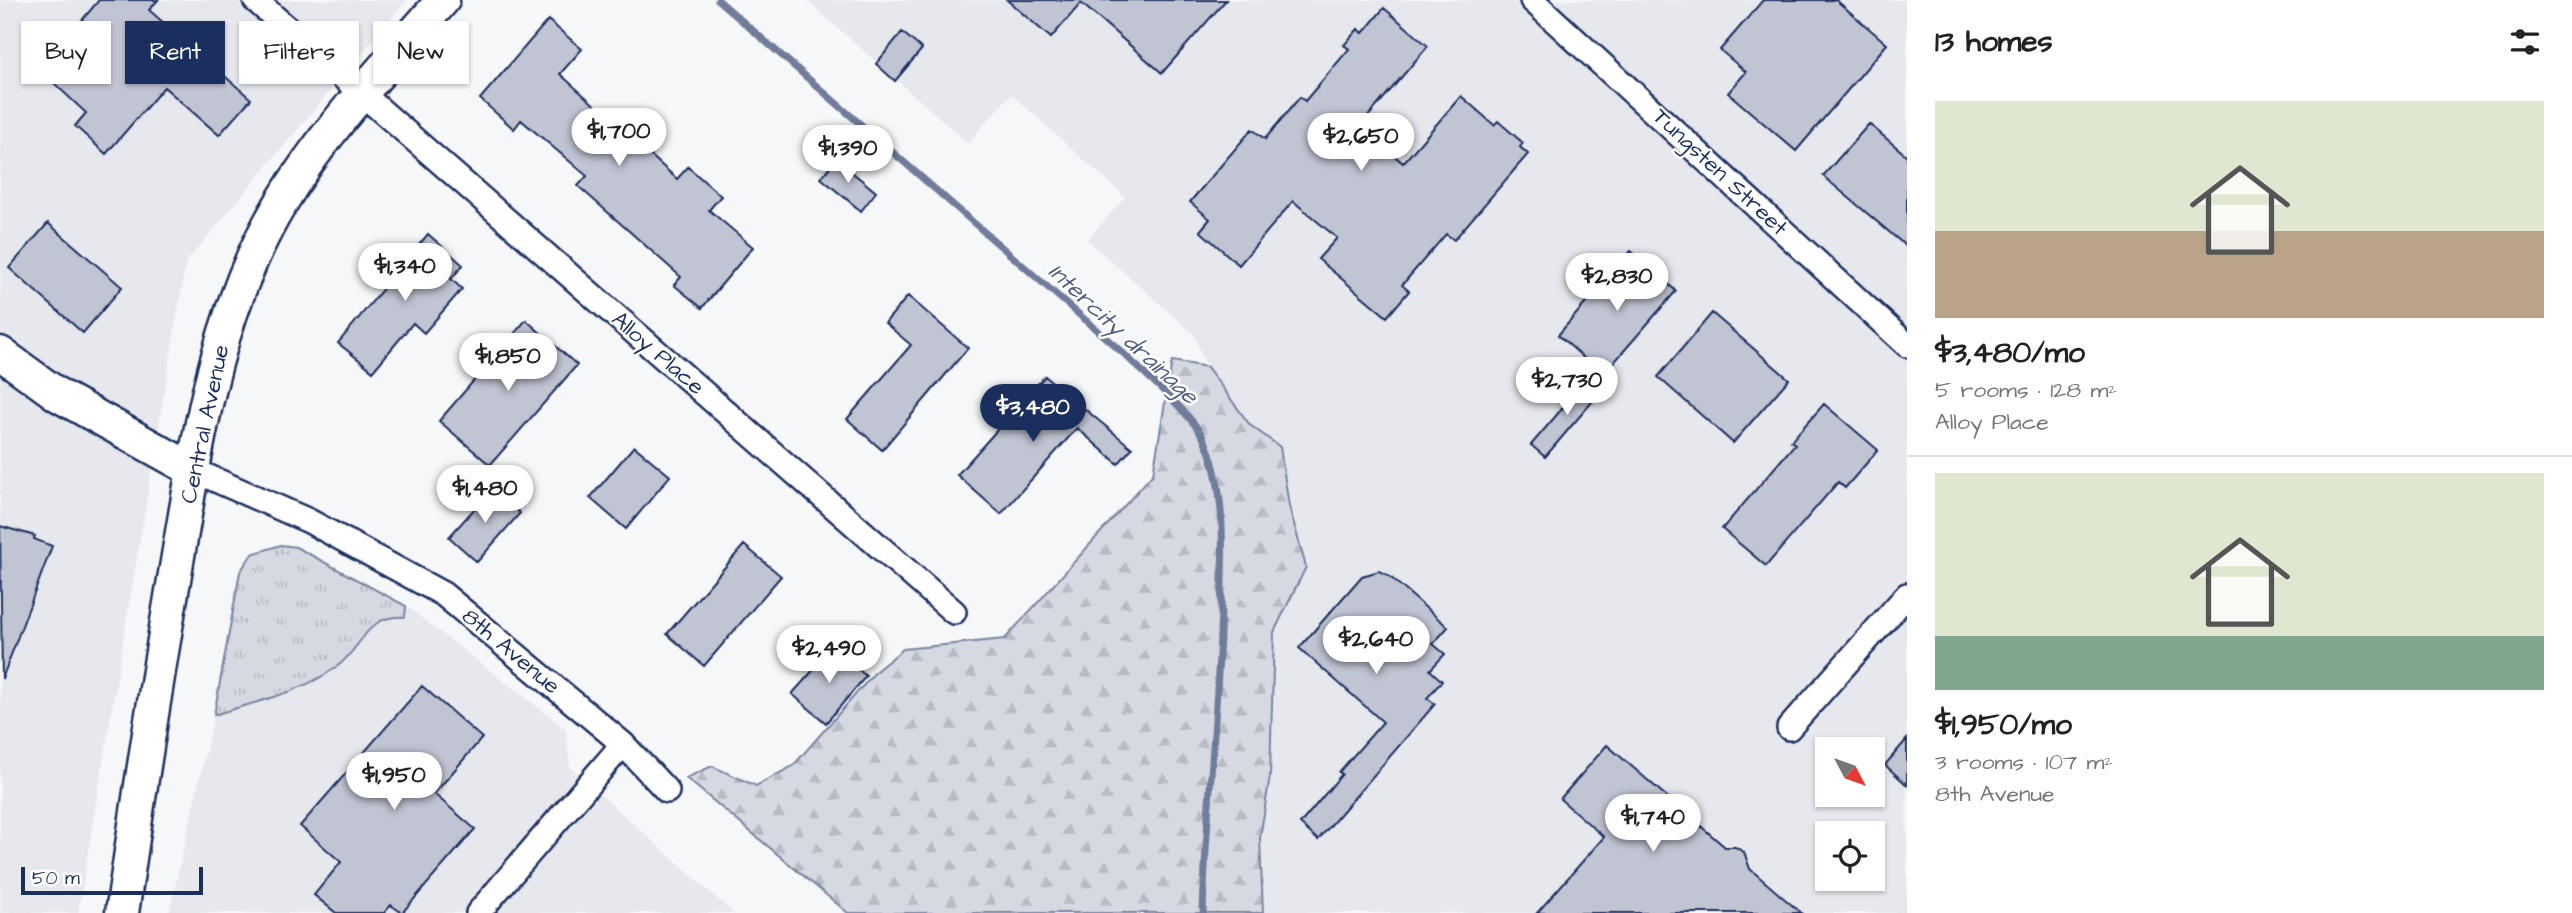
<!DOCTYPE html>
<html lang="en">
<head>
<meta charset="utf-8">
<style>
  body { margin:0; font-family:"Architects Daughter",sans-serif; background:#f2f2f2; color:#222; height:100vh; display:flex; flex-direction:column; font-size:26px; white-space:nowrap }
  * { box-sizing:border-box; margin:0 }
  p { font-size:23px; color:#767676 }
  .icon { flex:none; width:38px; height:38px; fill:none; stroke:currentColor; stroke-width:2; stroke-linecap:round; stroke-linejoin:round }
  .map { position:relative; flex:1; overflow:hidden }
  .drawer { display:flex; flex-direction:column; background:#fff; width:665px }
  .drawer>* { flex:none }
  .banner { position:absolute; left:21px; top:21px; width:665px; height:63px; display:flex; gap:14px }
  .needle { width:46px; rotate:131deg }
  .fabs { position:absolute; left:1815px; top:737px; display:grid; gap:14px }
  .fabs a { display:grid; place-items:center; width:70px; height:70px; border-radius:0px; background:#fff; box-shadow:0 2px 5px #0004; font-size:35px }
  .scale { position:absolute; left:21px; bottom:18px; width:182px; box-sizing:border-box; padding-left:7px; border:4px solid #1b2f5e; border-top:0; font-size:19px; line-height:24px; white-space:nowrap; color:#1b2f5e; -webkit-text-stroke:5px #fff; paint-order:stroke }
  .price { position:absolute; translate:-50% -60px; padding:0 16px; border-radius:24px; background:#fff; color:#222; font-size:23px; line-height:46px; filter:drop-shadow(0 2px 4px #0008) }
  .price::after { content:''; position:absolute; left:50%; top:42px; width:21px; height:16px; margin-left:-10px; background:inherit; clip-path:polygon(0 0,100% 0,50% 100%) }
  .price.active { background:#1b2f5e; color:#fff }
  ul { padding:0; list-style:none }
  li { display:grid; align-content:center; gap:14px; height:371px; padding:0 28px }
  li+li { border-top:2px solid #e0e0e0 }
  li span { display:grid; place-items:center; height:217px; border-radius:0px; color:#555 }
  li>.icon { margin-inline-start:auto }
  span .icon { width:126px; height:126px; fill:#fffc; stroke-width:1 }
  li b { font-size:30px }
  h2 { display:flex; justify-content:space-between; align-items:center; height:84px; padding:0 28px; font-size:30px }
  .tag { padding:0 24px; border-radius:0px; background:#fff; box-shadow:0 2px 5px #0004; font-size:24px; line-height:63px }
  .tag.active { background:#1b2f5e; color:#fff }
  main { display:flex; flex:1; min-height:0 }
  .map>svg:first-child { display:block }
  .built { fill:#e6e8ee; fill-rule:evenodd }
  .grass { fill:url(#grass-tufts); stroke:#7884a0; stroke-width:2 }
  .forest { fill:url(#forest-firs); stroke:#7884a0; stroke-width:2 }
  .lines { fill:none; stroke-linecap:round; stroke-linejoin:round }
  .stream { stroke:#707c99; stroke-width:7 }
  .building { fill:#c0c4d3; stroke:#1b2f5e; stroke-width:2 }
  .street-casing { stroke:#1b2f5e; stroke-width:28 }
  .secondary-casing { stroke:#1b2f5e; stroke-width:37 }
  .street { stroke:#fff; stroke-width:23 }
  .secondary { stroke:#fff; stroke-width:32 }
  .labels { text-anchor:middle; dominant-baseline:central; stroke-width:5; stroke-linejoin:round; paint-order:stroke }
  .street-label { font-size:23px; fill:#1b2f5e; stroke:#fff }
  .water-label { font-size:24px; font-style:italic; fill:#4d5c81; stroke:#fff }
</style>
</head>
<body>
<main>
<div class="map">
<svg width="1907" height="913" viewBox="0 0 1907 913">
  <defs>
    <pattern id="grass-tufts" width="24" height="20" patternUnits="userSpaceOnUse" patternTransform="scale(1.75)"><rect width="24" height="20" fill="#d6d9e2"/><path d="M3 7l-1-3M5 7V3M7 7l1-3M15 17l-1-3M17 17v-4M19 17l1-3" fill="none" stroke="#b7bbc4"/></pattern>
    <pattern id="forest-firs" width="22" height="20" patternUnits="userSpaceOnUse" patternTransform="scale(1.75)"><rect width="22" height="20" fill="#d6d9e2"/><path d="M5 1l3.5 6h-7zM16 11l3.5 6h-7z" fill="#b7bbc4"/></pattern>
  </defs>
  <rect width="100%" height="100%" fill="#f6f7f9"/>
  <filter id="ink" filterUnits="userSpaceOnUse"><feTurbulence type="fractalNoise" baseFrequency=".0143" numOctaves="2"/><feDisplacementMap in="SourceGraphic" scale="14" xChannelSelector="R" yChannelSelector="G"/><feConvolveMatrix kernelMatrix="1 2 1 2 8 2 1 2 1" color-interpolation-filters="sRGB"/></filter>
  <g filter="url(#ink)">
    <!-- built -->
    <path class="built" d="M 0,0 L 407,0 L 186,262 L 78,913 L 0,913 Z
      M 806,0 L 1907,0 L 1907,913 L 1263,913 L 1260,838 L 1270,776 L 1274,632 L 1306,567 L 1289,506 L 1280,447 L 1250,425 L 1207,367 L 1193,333 L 1087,240 L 1125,197 L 1011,94 L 968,143 ZM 1827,749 L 1872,749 L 1872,794 L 1827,794 ZM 1827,833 L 1872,833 L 1872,878 L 1827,878 Z
      M 406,606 L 566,729 L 570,767 L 733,913 L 169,913 L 214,715 L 313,682 L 338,666 L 372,625 L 390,616 L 405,617 Z"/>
    <!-- grass -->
    <path class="grass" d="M 281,545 L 296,547 L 406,606 L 405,617 C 364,614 363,649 335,668 C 301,693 254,702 214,715 L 240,572 L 252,554 Z"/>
    <!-- forest -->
    <path class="forest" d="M 1172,361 L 1207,367 L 1250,425 L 1280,447 L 1289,506 L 1306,567 L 1274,632 L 1270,776 L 1260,838 L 1263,913 L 848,913 L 686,778 L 712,766 L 756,786 L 793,766 L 876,671 L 903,649 L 1005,639 L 1153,474 Z"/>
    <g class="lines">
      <!-- stream -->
      <path class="stream" d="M 718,0 L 1122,352 C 1145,375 1188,410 1203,437 C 1227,483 1223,559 1221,610 C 1218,711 1206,812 1203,913"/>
    </g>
    <!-- building -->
    <path class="building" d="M 99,0 L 158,0 L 149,10 L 251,99 L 219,135 L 164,87 L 106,154 L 75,126 L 86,113 L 40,70 Z
      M 1007,0 L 1226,0 L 1162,73 L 1081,3 L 1051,38 Z
      M 1763,0 L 1836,0 L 1887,44 L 1796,151 L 1728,93 L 1746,72 L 1720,50 Z
      M 1384,8 L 1428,46 L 1360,126 L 1403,163 L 1461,96 L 1494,125 L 1498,121 L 1523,143 L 1520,147 L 1528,154 L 1454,240 L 1446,234 L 1402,285 L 1409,291 L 1387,317 L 1318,259 L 1337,238 L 1293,201 L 1239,265 L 1200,231 L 1210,219 L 1190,202 L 1252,129 L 1265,139 L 1300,97 L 1305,101 L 1349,49 L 1344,45 L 1358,29 L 1363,33 Z
      M 548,20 L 582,49 L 560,74 L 677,179 L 688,167 L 721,196 L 709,210 L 753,247 L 702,308 L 674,285 L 681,277 L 578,186 L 587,176 L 521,120 L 514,129 L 480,99 Z
      M 902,32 L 922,49 L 895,81 L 876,64 Z
      M 1869,124 L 1907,156 L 1907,247 L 1823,176 Z
      M 836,159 L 876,192 L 861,211 L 821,178 Z
      M 48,223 L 122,287 L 83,333 L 9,268 Z
      M 428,234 L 463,265 L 451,279 L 462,289 L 424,333 L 413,323 L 373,371 L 338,343 Z
      M 1631,251 L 1676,291 L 1603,375 L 1558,335 Z
      M 908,296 L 968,348 L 882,450 L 847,419 L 911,345 L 885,323 Z
      M 1712,313 L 1789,379 L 1733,443 L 1658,377 Z
      M 526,320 L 577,365 L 490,465 L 439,421 Z
      M 1045,376 L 1132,448 L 1118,464 L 1077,428 L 1001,514 L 957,475 Z
      M 1589,377 L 1603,389 L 1545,457 L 1531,445 Z
      M 1824,404 L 1878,450 L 1845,488 L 1838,482 L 1766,566 L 1722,529 L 1795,444 L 1791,441 Z
      M 634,446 L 670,476 L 626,529 L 590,498 Z
      M 493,488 L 520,513 L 477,562 L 449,537 Z
      M 0,526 L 35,536 L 34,539 L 52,546 L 2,679 Z
      M 744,545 L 781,576 L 704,666 L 667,634 Z
      M 1379,571 L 1388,575 L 1448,627 L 1433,644 L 1445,654 L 1430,670 L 1442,681 L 1427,698 L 1435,704 L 1318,840 L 1300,824 L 1342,774 L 1339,772 L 1383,722 L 1299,648 L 1362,576 Z
      M 833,648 L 866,676 L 826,723 L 792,694 Z
      M 422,686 L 482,738 L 434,794 L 475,829 L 402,913 L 391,905 L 384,913 L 336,913 L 314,895 L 341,862 L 300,826 Z
      M 1907,739 L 1907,785 L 1885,765 Z
      M 1607,745 L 1725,847 L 1735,847 L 1744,852 L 1750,869 L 1801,913 L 1537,913 L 1604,837 L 1560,799 Z"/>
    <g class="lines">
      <!-- street casing -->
      <g class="street-casing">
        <path id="street" d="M 255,0 L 954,612
          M 1532,0 L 1907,345
          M 193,470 L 309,521 L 443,594 L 623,744 L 667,791
          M 1789,728 L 1907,595
          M 478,913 L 623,744"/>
      </g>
      <!-- secondary casing -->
      <g class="secondary-casing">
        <path id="secondary" d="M 0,353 L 58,395 L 193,470
          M 122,913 C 139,796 157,679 177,562 C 198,439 216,311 281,203 C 326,128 387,65 443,0"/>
      </g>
      <!-- street -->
      <use href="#street" class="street"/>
      <!-- secondary -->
      <use href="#secondary" class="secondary"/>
    </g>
  </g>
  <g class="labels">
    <!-- street labels -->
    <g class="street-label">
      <text transform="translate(1720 172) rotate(43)">Tungsten Street</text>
      <text transform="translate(658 353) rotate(41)">Alloy Place</text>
      <text transform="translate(205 424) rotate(-78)">Central Avenue</text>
      <text transform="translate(511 651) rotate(40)">8th Avenue</text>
    </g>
    <!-- water labels -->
    <g class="water-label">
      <text transform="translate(1123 334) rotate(43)">Intercity drainage</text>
    </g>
  </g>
</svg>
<div class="fabs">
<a><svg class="needle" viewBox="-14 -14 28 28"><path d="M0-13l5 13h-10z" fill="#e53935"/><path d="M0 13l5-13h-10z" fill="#767676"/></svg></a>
<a><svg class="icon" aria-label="locate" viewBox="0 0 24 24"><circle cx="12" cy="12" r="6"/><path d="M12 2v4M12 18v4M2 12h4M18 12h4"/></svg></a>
</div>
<div class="scale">50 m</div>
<b class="price" style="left:619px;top:168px">$1,700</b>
<b class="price" style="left:1361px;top:173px">$2,650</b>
<b class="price" style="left:848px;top:185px">$1,390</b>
<b class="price" style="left:405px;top:303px">$1,340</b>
<b class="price" style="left:1617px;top:313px">$2,830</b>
<b class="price" style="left:508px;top:393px">$1,850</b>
<b class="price" style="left:1567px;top:417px">$2,730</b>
<b class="price active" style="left:1033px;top:444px">$3,480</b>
<b class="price" style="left:485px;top:525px">$1,480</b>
<b class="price" style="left:1376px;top:676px">$2,640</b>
<b class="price" style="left:829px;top:685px">$2,490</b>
<b class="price" style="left:394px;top:812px">$1,950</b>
<b class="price" style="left:1653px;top:854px">$1,740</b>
<div class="banner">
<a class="tag">Buy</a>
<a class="tag active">Rent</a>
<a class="tag">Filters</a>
<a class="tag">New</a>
</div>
</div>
<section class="drawer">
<h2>13 homes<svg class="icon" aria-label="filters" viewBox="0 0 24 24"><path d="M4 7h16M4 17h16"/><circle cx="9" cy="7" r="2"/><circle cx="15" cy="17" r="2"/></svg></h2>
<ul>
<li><span style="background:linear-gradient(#dfe7d0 60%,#b9a48a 0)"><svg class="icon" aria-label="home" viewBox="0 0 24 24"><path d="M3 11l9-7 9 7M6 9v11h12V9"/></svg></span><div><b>$3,480/mo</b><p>5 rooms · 128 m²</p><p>Alloy Place</p></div></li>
<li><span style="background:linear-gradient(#dfe7d0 75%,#7fa58c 0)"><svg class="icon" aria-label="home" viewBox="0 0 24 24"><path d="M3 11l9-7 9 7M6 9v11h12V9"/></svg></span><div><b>$1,950/mo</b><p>3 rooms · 107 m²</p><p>8th Avenue</p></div></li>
</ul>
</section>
</main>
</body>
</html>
